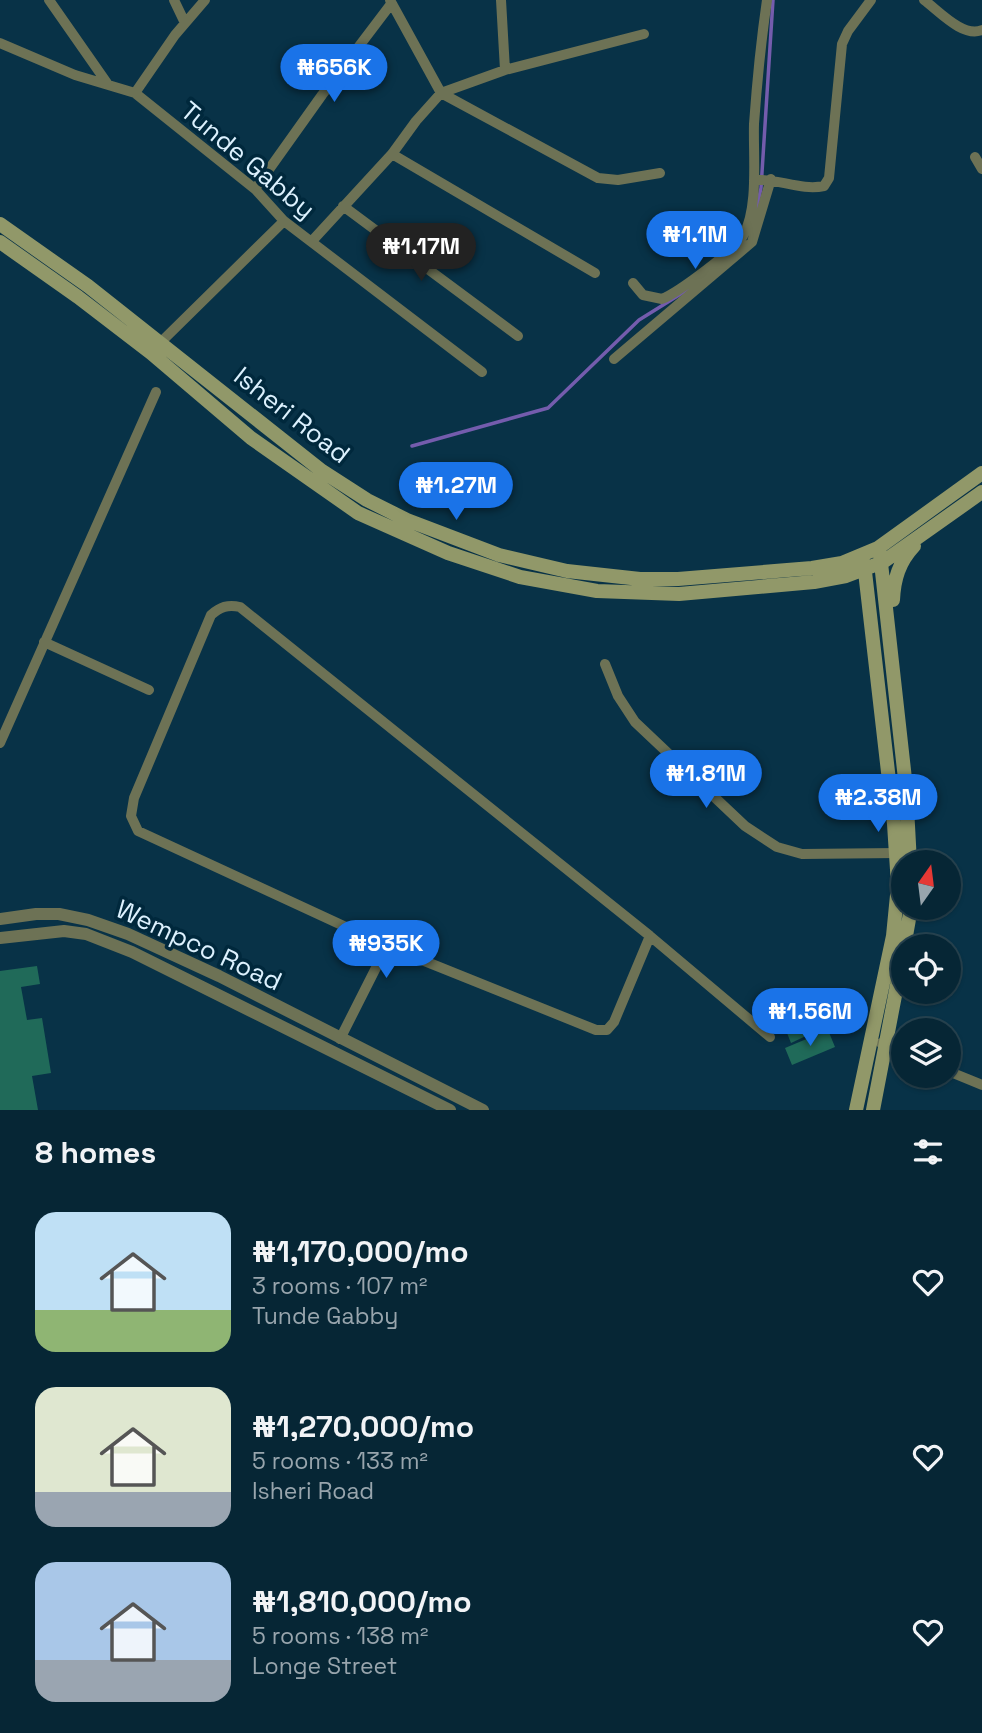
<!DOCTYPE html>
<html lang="en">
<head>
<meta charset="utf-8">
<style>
  body { margin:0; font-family:"Space Grotesk",sans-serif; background:#0f2e3d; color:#f1f3f6; height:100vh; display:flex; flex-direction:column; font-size:26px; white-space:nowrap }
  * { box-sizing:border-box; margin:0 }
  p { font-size:23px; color:#98a5ad }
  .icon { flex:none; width:38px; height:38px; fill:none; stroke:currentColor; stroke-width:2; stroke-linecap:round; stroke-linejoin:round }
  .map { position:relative; height:1110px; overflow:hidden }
  .details { display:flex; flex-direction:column; background:#062635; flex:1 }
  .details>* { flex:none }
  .needle { width:46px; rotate:14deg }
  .fabs { position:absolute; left:891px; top:850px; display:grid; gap:14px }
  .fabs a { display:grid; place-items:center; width:70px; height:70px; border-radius:50%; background:#062635; box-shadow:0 2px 5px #0004,0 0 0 2px #274350; font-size:35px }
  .price { position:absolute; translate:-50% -60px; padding:0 16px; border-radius:24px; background:#1a73e8; color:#fff; font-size:23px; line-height:46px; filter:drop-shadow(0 2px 4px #0008) }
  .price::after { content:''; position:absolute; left:50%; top:42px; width:21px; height:16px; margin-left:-10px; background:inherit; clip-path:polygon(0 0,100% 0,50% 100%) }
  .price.active { background:#222; color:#fff }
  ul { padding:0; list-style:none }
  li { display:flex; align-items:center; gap:21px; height:175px; padding:0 35px }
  li span { display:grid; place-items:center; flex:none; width:196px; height:140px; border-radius:21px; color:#555 }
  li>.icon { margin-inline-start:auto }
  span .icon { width:84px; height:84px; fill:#fffc; stroke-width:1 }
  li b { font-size:30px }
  h2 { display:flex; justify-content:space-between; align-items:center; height:84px; padding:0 35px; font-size:30px }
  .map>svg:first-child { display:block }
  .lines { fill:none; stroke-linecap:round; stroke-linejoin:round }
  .stream { stroke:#745cad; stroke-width:3.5 }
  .building { fill:#206a59 }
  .minor { stroke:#6d7255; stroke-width:10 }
  .tertiary { stroke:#6d7255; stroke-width:12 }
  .secondary { stroke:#919869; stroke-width:14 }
  .labels { text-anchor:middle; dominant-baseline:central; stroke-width:7; stroke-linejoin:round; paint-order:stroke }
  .street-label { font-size:26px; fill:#dcf1fe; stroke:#00283c }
</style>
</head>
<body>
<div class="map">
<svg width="982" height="1110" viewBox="0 0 982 1110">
  <rect width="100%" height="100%" fill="#083247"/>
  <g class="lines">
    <!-- stream -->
    <path class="stream" d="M 756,212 L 761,188 L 773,0
      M 412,446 L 548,408 L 639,320 L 692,287"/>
  </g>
  <!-- building -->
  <path class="building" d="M 37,966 L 40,984 L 21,987 L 27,1020 L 42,1018 L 51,1073 L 32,1076 L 38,1110 L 0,1110 L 0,971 Z
    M 816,1014 L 823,1028 L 791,1043 L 785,1028 Z
    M 828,1030 L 835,1047 L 792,1065 L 785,1048 Z"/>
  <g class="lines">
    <!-- minor -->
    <path class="minor" d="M 49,0 L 107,83
      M 174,0 L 185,23
      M 390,0 L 441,93 L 598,178 L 618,180 L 660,173
      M 501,0 L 505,70
      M 924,0 C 939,11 963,38 982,30
      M 0,43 L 75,75 L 135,93 L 255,189 L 284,221 L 482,372
      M 135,93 L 175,35 L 205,0
      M 392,154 L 595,273
      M 975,157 L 982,169
      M 754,180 C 777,178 801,191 824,186 L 829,178 L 842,44 L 848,31 L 871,0
      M 255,189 L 322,95 L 391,4
      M 343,206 L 518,336
      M 312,241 L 392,154 L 416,121 L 441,93 L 505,70 L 644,34
      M 633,283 L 643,295 L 662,299 C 679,292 734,251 743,236 C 759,208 753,156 754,124 C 757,82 761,41 767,0
      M 161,342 L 284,221
      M 614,359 L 752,242 L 771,179
      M 44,642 L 149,690
      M 605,664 L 618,696 L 635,722 L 745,826 L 777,847 L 802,854 L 897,853
      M 0,743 L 156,392
      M 650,936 L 614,1022 L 607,1030 L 596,1030 L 387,946 L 138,831 L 131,816 L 134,798 L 211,615 C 220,607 228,604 240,607 L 650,936 L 770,1037
      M 340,1039 L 387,946
      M 881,1043 L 903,1052
      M 948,1071 L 982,1085"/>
    <!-- tertiary -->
    <path class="tertiary" d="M 0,919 L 36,914 L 59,914 L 88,920 L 128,934 L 219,976 L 483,1110
      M 0,938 L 64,931 L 86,934 L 132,952 L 450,1110"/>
    <!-- secondary -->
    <path class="secondary" d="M 0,224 L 88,286 L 322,471 L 367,500 L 407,520 L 499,555 L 567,571 L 640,579 L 678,579 L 812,568 L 842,563 L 878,548 L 982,473
      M 0,242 L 78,297 L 151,353 L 251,438 L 358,513 L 448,553 L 520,577 L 597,591 L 679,594 L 814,582 L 846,576 L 883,562 L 982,492
      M 880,554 L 906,788 L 910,863
      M 893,600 C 894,579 899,562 914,546
      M 904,947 L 911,908
      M 856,1110 L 893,936 L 898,885 L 894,824 L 864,563
      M 873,1110 L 903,954"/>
  </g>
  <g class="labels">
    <!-- street labels -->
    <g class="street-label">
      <text transform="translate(248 160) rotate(40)">Tunde Gabby</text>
      <text transform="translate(292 415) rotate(38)">Isheri Road</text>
      <text transform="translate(199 945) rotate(25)">Wempco Road</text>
    </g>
  </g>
</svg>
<div class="fabs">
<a><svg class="needle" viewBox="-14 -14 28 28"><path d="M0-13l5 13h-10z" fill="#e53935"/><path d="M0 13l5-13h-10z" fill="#98a5ad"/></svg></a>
<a><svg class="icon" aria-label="locate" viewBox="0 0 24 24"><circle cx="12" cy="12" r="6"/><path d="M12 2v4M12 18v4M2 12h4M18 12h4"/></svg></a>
<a><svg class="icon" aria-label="layers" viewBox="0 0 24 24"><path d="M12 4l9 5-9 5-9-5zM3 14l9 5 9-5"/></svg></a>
</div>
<b class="price" style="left:334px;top:104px">₦656K</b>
<b class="price" style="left:695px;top:271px">₦1.1M</b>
<b class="price active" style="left:421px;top:283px">₦1.17M</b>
<b class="price" style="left:456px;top:522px">₦1.27M</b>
<b class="price" style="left:706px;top:810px">₦1.81M</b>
<b class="price" style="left:878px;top:834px">₦2.38M</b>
<b class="price" style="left:386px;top:980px">₦935K</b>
<b class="price" style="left:810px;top:1048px">₦1.56M</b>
</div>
<section class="details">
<h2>8 homes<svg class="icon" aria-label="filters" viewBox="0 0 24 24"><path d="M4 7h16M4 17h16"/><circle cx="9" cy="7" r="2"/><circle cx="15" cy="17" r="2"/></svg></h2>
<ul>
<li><span style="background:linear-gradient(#bfe0f5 70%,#8fb573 0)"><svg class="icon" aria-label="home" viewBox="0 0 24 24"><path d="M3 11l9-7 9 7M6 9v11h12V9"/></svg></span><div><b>₦1,170,000/mo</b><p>3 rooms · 107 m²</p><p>Tunde Gabby</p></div><svg class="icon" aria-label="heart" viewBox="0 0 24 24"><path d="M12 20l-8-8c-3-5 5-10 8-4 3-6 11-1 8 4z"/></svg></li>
<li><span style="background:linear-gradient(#dfe7d0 75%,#9aa5b1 0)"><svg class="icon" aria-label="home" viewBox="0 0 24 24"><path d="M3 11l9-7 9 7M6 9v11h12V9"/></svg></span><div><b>₦1,270,000/mo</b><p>5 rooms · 133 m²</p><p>Isheri Road</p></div><svg class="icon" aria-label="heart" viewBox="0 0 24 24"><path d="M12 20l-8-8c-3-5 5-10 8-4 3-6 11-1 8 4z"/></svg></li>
<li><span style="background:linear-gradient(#a9c7e8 70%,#9aa5b1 0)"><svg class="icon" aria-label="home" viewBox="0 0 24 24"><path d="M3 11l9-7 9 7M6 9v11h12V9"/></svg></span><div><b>₦1,810,000/mo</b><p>5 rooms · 138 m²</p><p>Longe Street</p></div><svg class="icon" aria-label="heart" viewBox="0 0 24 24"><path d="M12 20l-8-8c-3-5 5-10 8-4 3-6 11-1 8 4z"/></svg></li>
</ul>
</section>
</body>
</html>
